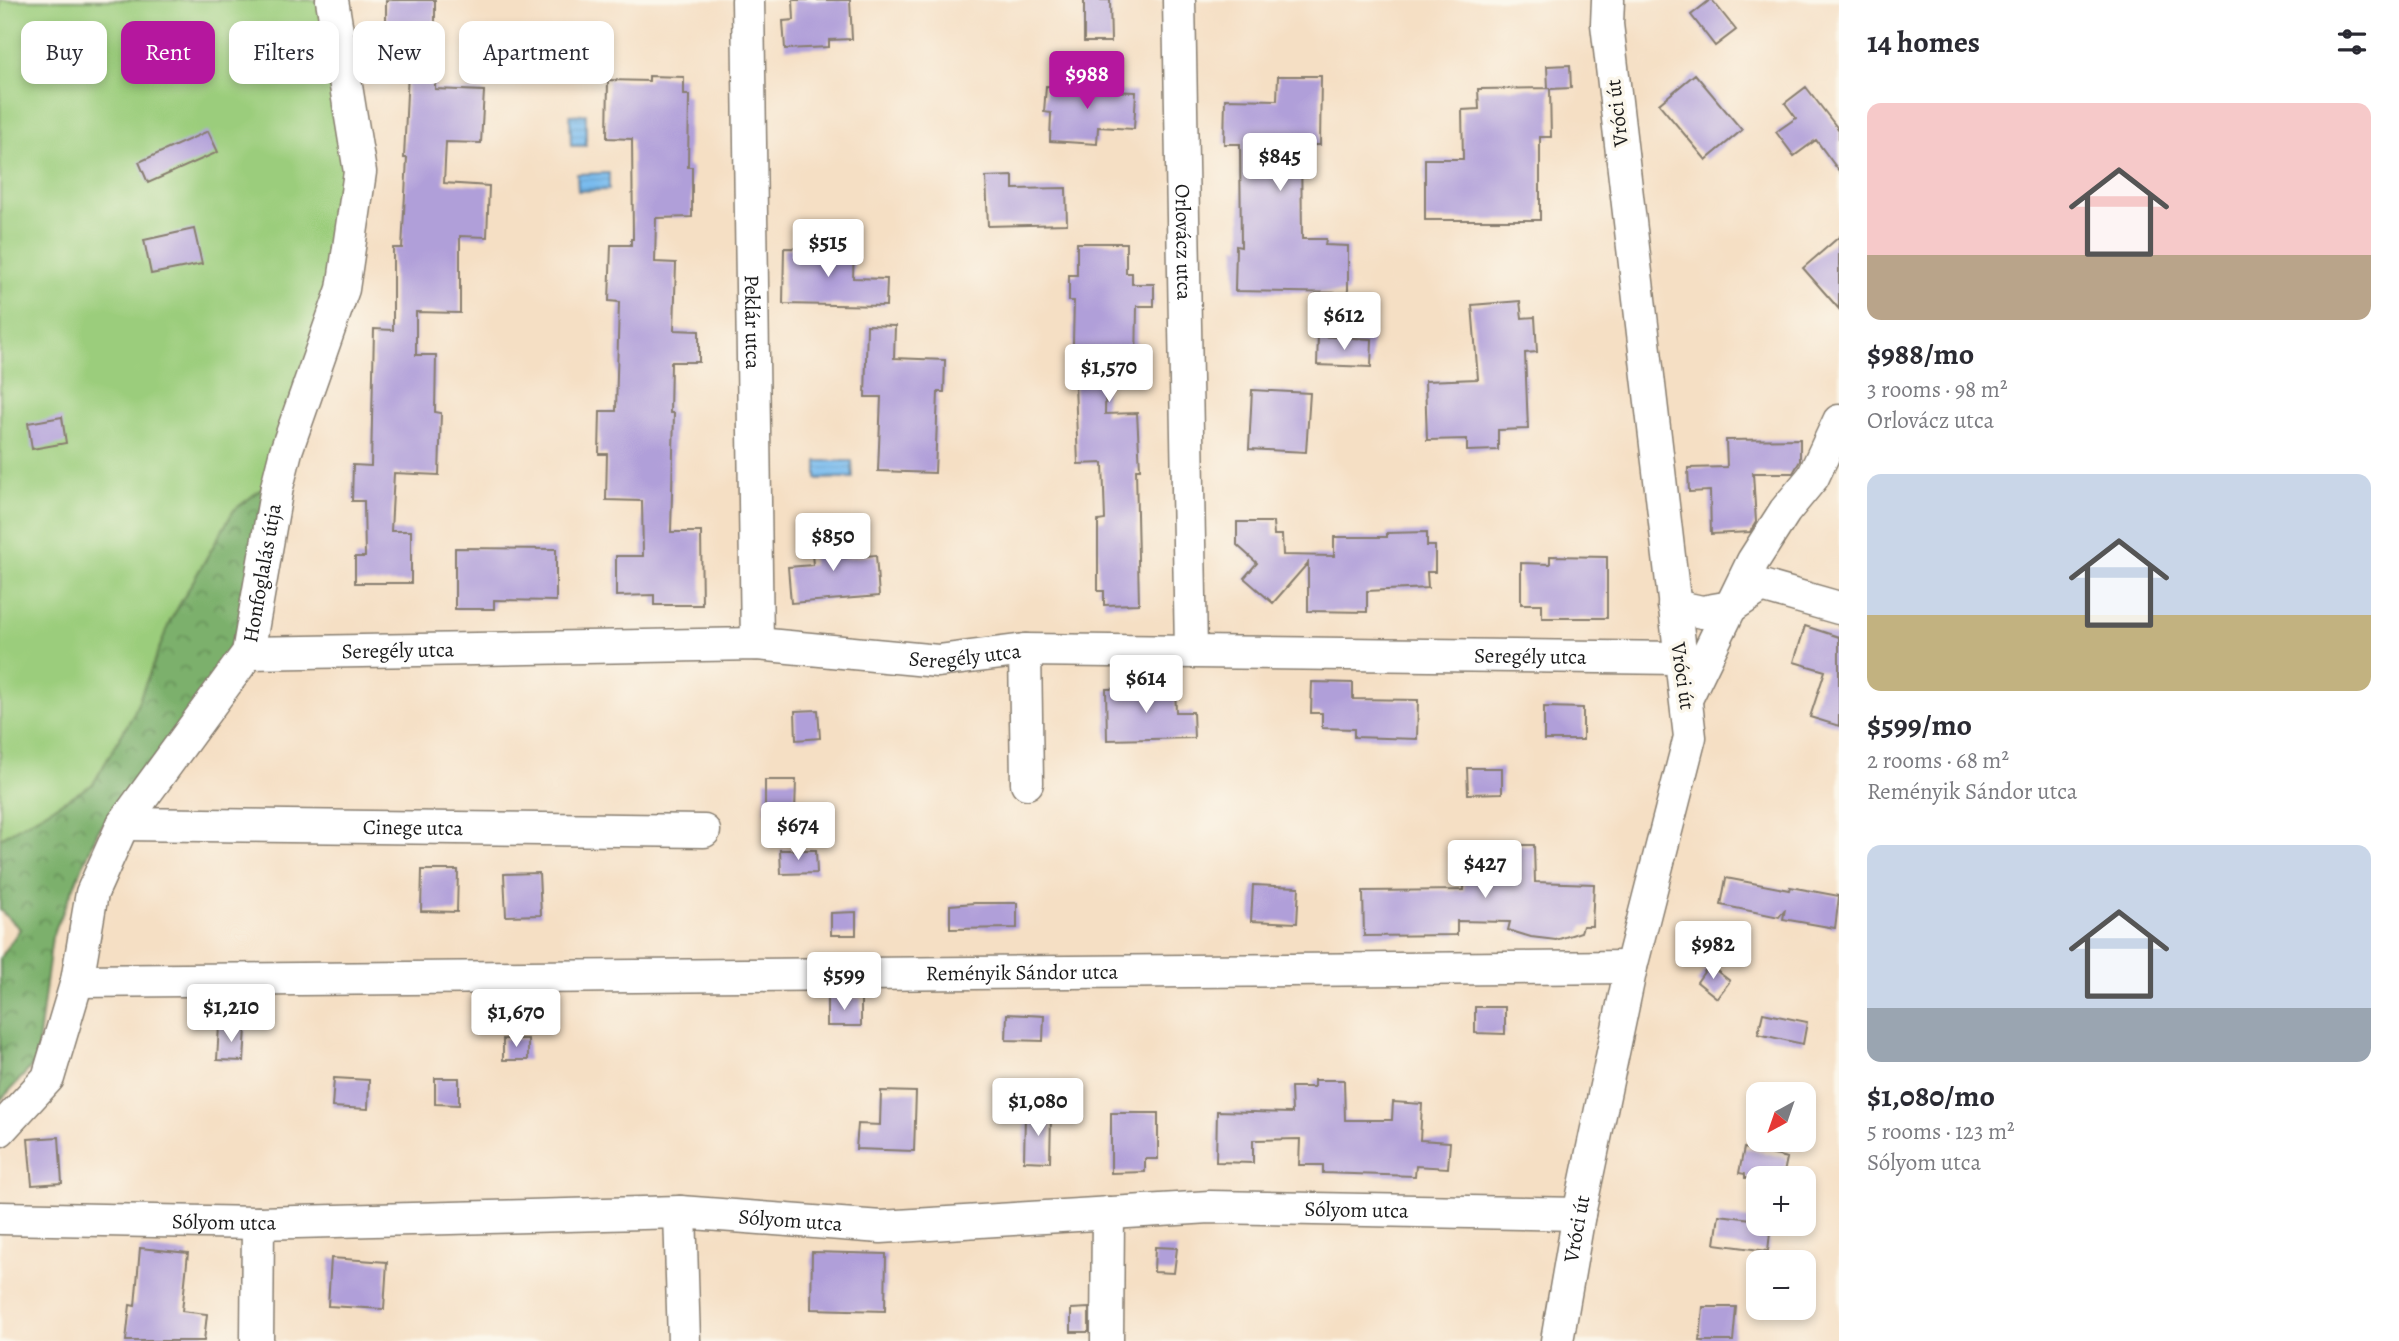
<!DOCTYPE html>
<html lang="en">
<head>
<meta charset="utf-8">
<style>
  body { margin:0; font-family:Alegreya,serif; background:#f2f2f3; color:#2b2b33; height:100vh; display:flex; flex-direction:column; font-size:26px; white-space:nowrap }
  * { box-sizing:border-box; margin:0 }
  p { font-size:23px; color:#7c7c81 }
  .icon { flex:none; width:38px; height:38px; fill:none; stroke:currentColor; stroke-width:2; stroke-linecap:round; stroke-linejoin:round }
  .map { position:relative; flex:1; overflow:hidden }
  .side { display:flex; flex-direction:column; background:#fff; width:560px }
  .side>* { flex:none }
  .guide { position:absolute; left:21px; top:21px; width:665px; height:63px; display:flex; gap:14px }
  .needle { width:46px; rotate:220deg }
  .buttons { position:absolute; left:1746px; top:1082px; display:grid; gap:14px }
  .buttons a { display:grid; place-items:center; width:70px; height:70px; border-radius:14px; background:#fff; box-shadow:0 4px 10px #0003; font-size:35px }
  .price { position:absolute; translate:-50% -60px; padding:0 16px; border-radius:7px; background:#fff; color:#222; font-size:23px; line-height:46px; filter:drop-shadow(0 2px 4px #0008) }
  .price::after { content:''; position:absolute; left:50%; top:42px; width:21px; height:16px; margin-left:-10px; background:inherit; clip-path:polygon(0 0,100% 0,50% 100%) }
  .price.current { background:#b5179e; color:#fff }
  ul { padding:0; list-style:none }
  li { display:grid; align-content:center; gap:14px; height:371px; padding:0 28px }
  li span { display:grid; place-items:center; height:217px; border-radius:14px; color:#555 }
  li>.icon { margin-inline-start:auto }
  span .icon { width:126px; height:126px; fill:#fffc; stroke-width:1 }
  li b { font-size:30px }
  h2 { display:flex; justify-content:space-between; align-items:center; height:84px; padding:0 28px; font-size:30px }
  .chip { padding:0 24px; border-radius:14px; background:#fff; box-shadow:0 4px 10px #0003; font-size:24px; line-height:63px }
  .chip.current { background:#b5179e; color:#fff }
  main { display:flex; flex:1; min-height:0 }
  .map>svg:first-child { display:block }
  .forest { fill:url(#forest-crowns); stroke:#4c6644; stroke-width:2 }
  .garden { fill:#9bcd7c; stroke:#5c744c; stroke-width:2 }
  .water { fill:url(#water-rules); stroke:#4a6c86; stroke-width:2 }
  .building { fill:#b09fd9 }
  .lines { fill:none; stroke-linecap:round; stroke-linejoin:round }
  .street-casing { stroke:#887e70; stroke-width:35 }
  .street { stroke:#fff; stroke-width:32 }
  .labels { text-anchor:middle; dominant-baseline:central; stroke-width:7; stroke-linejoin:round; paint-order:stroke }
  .street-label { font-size:21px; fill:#1c1c1c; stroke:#fbf7ec }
</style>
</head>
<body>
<main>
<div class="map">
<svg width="1839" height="1341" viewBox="0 0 1839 1341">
  <defs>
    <pattern id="forest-crowns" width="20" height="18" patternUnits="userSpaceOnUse" patternTransform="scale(1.75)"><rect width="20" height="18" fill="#7cb06c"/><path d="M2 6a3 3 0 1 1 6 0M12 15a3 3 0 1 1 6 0" fill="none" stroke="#658e58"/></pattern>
    <pattern id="water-rules" width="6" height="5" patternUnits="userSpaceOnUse" patternTransform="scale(1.75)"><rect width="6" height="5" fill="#79bcef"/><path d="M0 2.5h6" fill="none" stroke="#68a1cc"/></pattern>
  </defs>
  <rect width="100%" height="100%" fill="#fbf7ec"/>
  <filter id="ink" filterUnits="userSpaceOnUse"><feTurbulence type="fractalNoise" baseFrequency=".0143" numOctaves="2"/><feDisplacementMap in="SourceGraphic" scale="14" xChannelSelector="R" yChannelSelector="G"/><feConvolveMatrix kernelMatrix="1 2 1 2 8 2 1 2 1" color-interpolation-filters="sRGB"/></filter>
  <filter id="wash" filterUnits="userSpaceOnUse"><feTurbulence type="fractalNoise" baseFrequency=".00686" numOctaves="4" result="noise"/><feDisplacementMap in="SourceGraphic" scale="28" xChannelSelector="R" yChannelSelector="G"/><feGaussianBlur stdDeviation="1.57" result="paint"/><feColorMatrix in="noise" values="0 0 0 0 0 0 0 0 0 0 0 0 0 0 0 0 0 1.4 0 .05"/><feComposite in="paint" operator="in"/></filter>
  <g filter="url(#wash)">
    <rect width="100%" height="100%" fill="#f5dfc4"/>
    <!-- forest -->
    <path class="forest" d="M 268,484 L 237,633 L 191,724 L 98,831 L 52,937 L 36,1062 L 0,1101 L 0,958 L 20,929 L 0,910 L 0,838 L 93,784 L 133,715 L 170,621 L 234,510 Z"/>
    <!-- garden -->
    <path class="garden" d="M 0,0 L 332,0 L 360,172 L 343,289 L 268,484 L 234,510 L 170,621 L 133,715 L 93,784 L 0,838 Z"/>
    <!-- water -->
    <path class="water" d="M 586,114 L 586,146 L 571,146 L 570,115 Z
      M 609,173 L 609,190 L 578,191 L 577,174 Z
      M 817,461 L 852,461 L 853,478 L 817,479 Z"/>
    <g id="blocks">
      <!-- building -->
      <path class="building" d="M 386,0 L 435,0 L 435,89 L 484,91 L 481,143 L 446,142 L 444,183 L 489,186 L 487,237 L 460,236 L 460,313 L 416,312 L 416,355 L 436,355 L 435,412 L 441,413 L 439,475 L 394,473 L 391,531 L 411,531 L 411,583 L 355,583 L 355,557 L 365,557 L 364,501 L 352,501 L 353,465 L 371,466 L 374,329 L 393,330 L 393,248 L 402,248 L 407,158 L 404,158 L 409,49 L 386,49 Z
        M 793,0 L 850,0 L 852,39 L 829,40 L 829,47 L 785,49 L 783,21 L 794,20 Z
        M 1084,0 L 1110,0 L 1111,42 L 1084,42 Z
        M 1710,0 L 1712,0 L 1736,30 L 1715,46 L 1691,15 Z
        M 1570,65 L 1571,88 L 1550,89 L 1551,137 L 1540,137 L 1540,220 L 1425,220 L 1425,159 L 1463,159 L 1462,110 L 1479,109 L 1478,89 L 1548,88 L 1547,66 Z
        M 1695,74 L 1742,130 L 1706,160 L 1659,104 Z
        M 649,76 L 684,77 L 684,95 L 689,95 L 688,167 L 692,167 L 692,217 L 656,218 L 655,262 L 676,263 L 674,330 L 699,331 L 699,362 L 671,362 L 670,413 L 674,413 L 671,532 L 701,532 L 702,605 L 654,605 L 654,595 L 616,596 L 616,556 L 643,556 L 642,501 L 606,500 L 607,454 L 599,454 L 600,411 L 616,411 L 619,302 L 609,301 L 611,245 L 631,245 L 631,239 L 633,239 L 632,139 L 607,138 L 608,80 L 649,81 Z
        M 1278,76 L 1321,76 L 1320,145 L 1301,145 L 1302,239 L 1326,239 L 1325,245 L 1348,246 L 1348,293 L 1235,291 L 1236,246 L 1241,247 L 1240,144 L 1224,144 L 1225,99 L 1277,100 Z
        M 1061,80 L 1105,83 L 1105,91 L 1136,92 L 1134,129 L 1098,127 L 1097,144 L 1050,141 L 1051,113 L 1044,112 L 1046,86 L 1061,87 Z
        M 1806,87 L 1839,130 L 1839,171 L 1816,140 L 1794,156 L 1776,132 L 1796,118 L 1785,103 Z
        M 208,131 L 218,152 L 148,183 L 139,162 Z
        M 1013,176 L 1013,189 L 1066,188 L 1067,224 L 988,226 L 986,177 Z
        M 194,229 L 202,264 L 151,274 L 144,240 Z
        M 1839,237 L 1839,309 L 1803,268 Z
        M 1077,243 L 1126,243 L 1126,273 L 1132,273 L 1132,284 L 1154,284 L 1154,306 L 1137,306 L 1136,367 L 1106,367 L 1105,414 L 1137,413 L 1140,469 L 1136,469 L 1139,604 L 1104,605 L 1104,591 L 1098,591 L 1098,521 L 1105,520 L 1103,463 L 1078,464 L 1075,384 L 1072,384 L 1074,301 L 1069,301 L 1069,275 L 1077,275 Z
        M 784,248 L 854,249 L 853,278 L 887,279 L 886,306 L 783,304 Z
        M 1520,301 L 1522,318 L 1535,317 L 1537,352 L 1525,353 L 1528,429 L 1498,430 L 1498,450 L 1467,451 L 1467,439 L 1427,440 L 1425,381 L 1478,379 L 1472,305 Z
        M 867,325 L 895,326 L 894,358 L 945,360 L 944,392 L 938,392 L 935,473 L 878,471 L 881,397 L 865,397 Z
        M 1318,336 L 1372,339 L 1371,367 L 1317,365 Z
        M 1252,390 L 1310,393 L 1306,452 L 1249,449 Z
        M 62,417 L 66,443 L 32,449 L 28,423 Z
        M 1800,439 L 1800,461 L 1793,473 L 1753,473 L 1756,522 L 1750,532 L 1711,534 L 1710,491 L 1689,492 L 1688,468 L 1727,467 L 1726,440 Z
        M 1237,522 L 1273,522 L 1274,535 L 1282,535 L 1283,555 L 1334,556 L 1334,537 L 1387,537 L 1387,533 L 1427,532 L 1427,546 L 1435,546 L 1435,572 L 1427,572 L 1428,588 L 1367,591 L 1367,612 L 1308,611 L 1308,563 L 1273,603 L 1244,578 L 1257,563 L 1237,545 Z
        M 841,530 L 844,558 L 876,555 L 879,596 L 791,603 L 788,567 L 813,565 L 810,532 Z
        M 455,548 L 556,549 L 556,601 L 494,600 L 494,609 L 455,609 Z
        M 1550,556 L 1607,557 L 1607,618 L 1542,618 L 1542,604 L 1521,604 L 1521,563 L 1550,564 Z
        M 1805,626 L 1839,637 L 1839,726 L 1810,717 L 1825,671 L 1794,662 Z
        M 1312,682 L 1353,683 L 1353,699 L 1418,700 L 1417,739 L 1354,737 L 1354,729 L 1322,728 L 1322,713 L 1311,713 Z
        M 1175,687 L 1176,712 L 1193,712 L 1194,738 L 1107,740 L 1106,689 Z
        M 1544,707 L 1583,708 L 1583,740 L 1544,740 Z
        M 818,710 L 820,738 L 796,740 L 795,711 Z
        M 1467,768 L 1502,768 L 1502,793 L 1468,794 Z
        M 765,780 L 796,780 L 795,813 L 765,812 Z
        M 1465,845 L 1534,845 L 1535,882 L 1594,884 L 1592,926 L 1583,926 L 1581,932 L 1556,940 L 1531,937 L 1508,930 L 1510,922 L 1457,921 L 1457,935 L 1364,936 L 1363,891 L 1464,890 Z
        M 780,850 L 816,850 L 817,873 L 781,874 Z
        M 422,870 L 458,870 L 457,912 L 421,911 Z
        M 539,873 L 541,915 L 506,916 L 504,874 Z
        M 1726,878 L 1789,890 L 1790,887 L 1839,896 L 1835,928 L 1783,919 L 1785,909 L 1779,917 L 1721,905 Z
        M 1253,885 L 1299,887 L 1297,923 L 1251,921 Z
        M 975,903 L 1017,903 L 1017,928 L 950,929 L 950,905 Z
        M 856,912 L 856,935 L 831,935 L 831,913 Z
        M 1709,965 L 1730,981 L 1717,998 L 1697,982 Z
        M 827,998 L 861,998 L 861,1026 L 827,1026 Z
        M 1475,1007 L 1505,1007 L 1505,1034 L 1475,1033 Z
        M 1763,1013 L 1807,1022 L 1803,1044 L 1758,1034 Z
        M 1007,1014 L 1044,1016 L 1043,1041 L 1006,1040 Z
        M 219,1026 L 246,1028 L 244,1061 L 217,1060 Z
        M 503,1039 L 528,1039 L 528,1060 L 503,1060 Z
        M 334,1078 L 369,1080 L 368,1109 L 332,1107 Z
        M 435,1078 L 459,1078 L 459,1105 L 435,1104 Z
        M 1314,1080 L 1344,1080 L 1345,1120 L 1392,1120 L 1393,1102 L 1422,1104 L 1420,1140 L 1450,1142 L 1448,1168 L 1416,1166 L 1415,1176 L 1323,1173 L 1323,1165 L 1299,1165 L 1300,1139 L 1253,1140 L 1253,1163 L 1216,1162 L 1217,1111 L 1292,1113 L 1291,1087 L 1314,1087 Z
        M 881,1091 L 916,1092 L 914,1151 L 856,1149 L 858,1124 L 880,1125 Z
        M 1111,1113 L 1158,1113 L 1158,1159 L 1145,1159 L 1145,1172 L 1111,1173 Z
        M 1025,1114 L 1051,1115 L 1050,1162 L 1024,1161 Z
        M 59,1137 L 62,1183 L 32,1185 L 28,1139 Z
        M 1744,1148 L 1787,1158 L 1783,1178 L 1745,1178 L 1745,1174 L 1739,1173 Z
        M 1719,1215 L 1759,1220 L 1759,1223 L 1771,1223 L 1768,1251 L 1715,1244 Z
        M 1155,1247 L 1177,1248 L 1174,1273 L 1154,1272 Z
        M 140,1248 L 188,1253 L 182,1311 L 207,1314 L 204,1341 L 126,1341 L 130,1305 L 135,1306 Z
        M 812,1252 L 886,1254 L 885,1311 L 811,1309 Z
        M 331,1258 L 387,1262 L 384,1309 L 328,1306 Z
        M 1703,1307 L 1736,1307 L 1733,1341 L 1700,1341 Z
        M 1089,1308 L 1089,1332 L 1071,1332 L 1071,1309 Z"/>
    </g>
  </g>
  <g filter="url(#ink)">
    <use href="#blocks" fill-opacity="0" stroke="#887e70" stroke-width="2"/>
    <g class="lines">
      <!-- street casing -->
      <g class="street-casing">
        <g id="street">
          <path id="s1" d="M 748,0 L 757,644"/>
          <path id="s2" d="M 1179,0 L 1191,651"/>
          <path d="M 1674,606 L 1702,612 L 1731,607 L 1762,586 L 1839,608"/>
          <path d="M 1025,650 L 1027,783"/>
          <path id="s3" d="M 248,653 L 757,644 L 938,661 L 1025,650 L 1681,658"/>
          <path d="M 1687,697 L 1753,561 L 1785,511 L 1813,477 L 1839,421"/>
          <path id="s4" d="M 123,824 L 704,831"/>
          <path id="s5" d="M 77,981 L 1631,967"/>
          <path id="s6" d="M 0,1130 L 48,1078 L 77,981 L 92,893 L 123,824 L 248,653 L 277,487 L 286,451 L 343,289 L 360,172 L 332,0"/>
          <path d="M 680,1212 L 684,1341"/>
          <path id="s7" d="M 0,1218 L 258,1223 L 680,1212 L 881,1227 L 1210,1207 L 1579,1214"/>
          <path d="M 257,1341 L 258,1223"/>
          <path d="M 1107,1341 L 1108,1213"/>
          <path id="s8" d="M 1557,1341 L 1579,1214 L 1631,967 L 1690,737 L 1607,24 L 1608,0"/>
        </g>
      </g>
      <!-- street -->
      <use href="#street" class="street"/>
    </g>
  </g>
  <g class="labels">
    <!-- street labels -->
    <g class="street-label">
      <text transform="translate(1617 113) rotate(-97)">Vróci út</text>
      <text stroke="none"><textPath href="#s2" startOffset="242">Orlovácz utca</textPath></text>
      <text stroke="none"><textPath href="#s1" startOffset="322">Peklár utca</textPath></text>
      <text stroke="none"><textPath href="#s6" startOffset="630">Honfoglalás útja</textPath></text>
      <text stroke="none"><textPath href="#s3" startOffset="150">Seregély utca</textPath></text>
      <text stroke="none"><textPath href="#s3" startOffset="718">Seregély utca</textPath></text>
      <text stroke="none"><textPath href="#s3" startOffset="1284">Seregély utca</textPath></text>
      <text transform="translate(1683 676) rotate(82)">Vróci út</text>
      <text stroke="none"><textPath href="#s4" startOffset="290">Cinege utca</textPath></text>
      <text stroke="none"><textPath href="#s5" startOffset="945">Reményik Sándor utca</textPath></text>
      <text stroke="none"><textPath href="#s7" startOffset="1358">Sólyom utca</textPath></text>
      <text stroke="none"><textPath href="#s7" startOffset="791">Sólyom utca</textPath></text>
      <text stroke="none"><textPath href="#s7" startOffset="224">Sólyom utca</textPath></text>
      <text stroke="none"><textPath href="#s8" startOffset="114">Vróci út</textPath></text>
    </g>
  </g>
</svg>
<div class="buttons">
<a><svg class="needle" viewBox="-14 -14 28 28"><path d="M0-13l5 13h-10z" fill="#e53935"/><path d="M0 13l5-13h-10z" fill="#7c7c81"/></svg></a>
<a>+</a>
<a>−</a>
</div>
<b class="price current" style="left:1087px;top:111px">$988</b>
<b class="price" style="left:1280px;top:193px">$845</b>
<b class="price" style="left:828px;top:279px">$515</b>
<b class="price" style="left:1344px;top:352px">$612</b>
<b class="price" style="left:1109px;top:404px">$1,570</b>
<b class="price" style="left:833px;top:573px">$850</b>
<b class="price" style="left:1146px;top:715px">$614</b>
<b class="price" style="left:798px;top:862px">$674</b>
<b class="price" style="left:1485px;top:900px">$427</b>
<b class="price" style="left:1713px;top:981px">$982</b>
<b class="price" style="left:844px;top:1012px">$599</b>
<b class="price" style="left:231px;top:1044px">$1,210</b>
<b class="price" style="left:516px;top:1049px">$1,670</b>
<b class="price" style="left:1038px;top:1138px">$1,080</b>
<div class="guide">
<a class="chip">Buy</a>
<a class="chip current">Rent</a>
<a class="chip">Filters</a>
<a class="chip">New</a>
<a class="chip">Apartment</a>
</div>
</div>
<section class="side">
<h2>14 homes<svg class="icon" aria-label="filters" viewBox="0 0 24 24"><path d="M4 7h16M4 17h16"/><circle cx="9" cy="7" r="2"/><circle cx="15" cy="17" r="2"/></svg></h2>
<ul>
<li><span style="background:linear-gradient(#f6c9c9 70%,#b9a48a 0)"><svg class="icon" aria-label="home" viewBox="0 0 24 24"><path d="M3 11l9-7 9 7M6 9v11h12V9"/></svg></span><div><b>$988/mo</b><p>3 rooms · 98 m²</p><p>Orlovácz utca</p></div></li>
<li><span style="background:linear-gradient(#c9d6e8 65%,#c2b280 0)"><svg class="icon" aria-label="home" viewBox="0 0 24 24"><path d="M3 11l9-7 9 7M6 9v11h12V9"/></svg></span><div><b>$599/mo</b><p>2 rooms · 68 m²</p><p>Reményik Sándor utca</p></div></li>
<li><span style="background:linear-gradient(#c9d6e8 75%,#9aa5b1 0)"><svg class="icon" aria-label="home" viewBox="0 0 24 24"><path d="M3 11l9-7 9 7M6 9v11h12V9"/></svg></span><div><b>$1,080/mo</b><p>5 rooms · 123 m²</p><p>Sólyom utca</p></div></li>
</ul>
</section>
</main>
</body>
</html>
